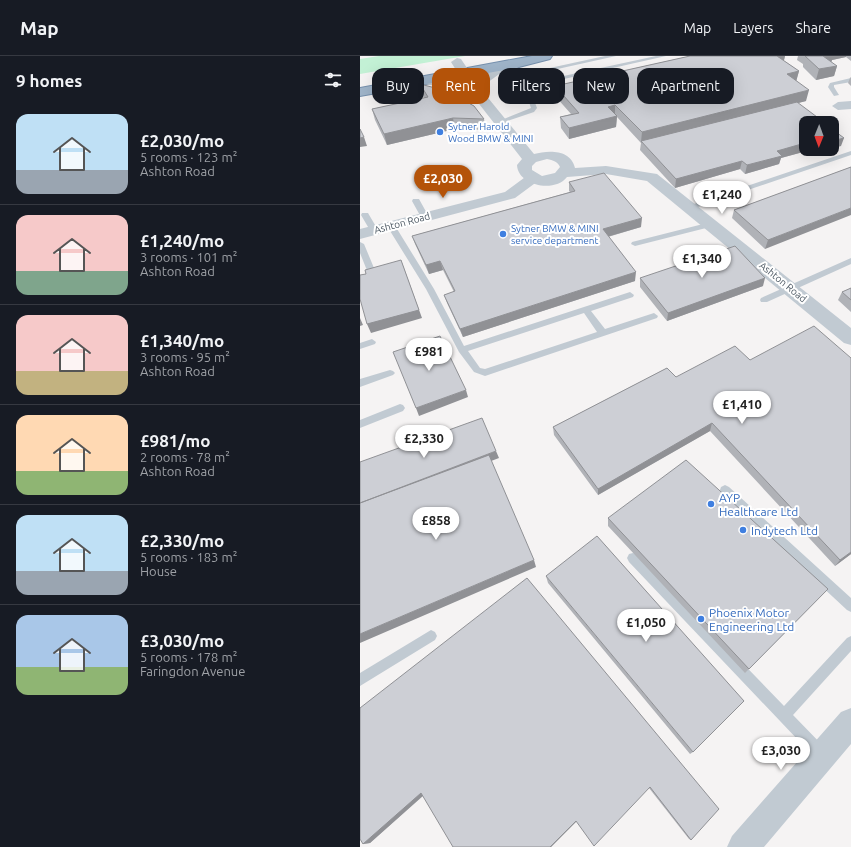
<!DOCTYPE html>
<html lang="en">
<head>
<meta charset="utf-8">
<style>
  body { margin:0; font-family:Ubuntu,sans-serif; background:#242831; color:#f1f3f6; height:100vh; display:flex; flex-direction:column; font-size:15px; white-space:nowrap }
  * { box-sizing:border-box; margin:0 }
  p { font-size:13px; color:#9ea1a6 }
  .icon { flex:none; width:22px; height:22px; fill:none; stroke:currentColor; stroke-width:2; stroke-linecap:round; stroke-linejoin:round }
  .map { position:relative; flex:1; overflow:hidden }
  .side { display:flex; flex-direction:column; background:#171b24; width:360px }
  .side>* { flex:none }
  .hud { position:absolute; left:12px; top:12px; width:380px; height:36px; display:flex; gap:8px }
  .needle { width:26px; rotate:181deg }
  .buttons { position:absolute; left:439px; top:60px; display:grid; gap:8px }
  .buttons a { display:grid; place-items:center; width:40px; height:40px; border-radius:8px; background:#171b24; box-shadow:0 4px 16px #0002; font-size:20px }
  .price { position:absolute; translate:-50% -34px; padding:0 9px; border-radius:14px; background:#fff; color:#222; font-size:13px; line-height:26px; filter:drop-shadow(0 1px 2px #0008) }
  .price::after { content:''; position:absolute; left:50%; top:24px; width:12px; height:9px; margin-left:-6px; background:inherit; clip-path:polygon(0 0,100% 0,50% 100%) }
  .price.on { background:#b45309; color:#fff }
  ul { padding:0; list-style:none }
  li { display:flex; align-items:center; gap:12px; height:100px; padding:0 16px }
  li+li { border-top:1px solid #363941 }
  li span { display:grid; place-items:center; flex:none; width:112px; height:80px; border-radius:12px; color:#555 }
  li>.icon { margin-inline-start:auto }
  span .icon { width:48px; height:48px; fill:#fffc; stroke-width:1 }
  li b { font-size:17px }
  h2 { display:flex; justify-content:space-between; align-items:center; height:48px; padding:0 16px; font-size:17px }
  .chip { padding:0 14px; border-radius:12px; background:#171b24; box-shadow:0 4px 16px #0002; font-size:14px; line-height:36px }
  .chip.on { background:#b45309; color:#fff }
  header { display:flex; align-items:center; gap:24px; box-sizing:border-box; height:56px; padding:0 20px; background:#171b24; border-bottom:1px solid #363941 }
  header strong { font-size:19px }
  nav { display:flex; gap:22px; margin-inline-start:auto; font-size:14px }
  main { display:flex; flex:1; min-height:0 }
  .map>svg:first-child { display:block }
  .green { fill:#c3f1d5 }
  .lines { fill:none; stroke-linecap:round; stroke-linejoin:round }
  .trunk-casing { stroke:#7690ad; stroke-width:2 }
  .service { fill:#c1cad2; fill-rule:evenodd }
  .minor { fill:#c1cad2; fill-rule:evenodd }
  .tertiary { fill:#c1cad2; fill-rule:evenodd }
  .trunk { fill:#9fb4c9; fill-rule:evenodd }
  .wall { fill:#b0b2b7 }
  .shaded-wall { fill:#909195 }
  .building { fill:#cdcfd5; stroke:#909195 }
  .shop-dot { fill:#3f7fe0; stroke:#fff; stroke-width:1.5 }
  .labels { text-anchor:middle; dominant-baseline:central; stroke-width:4; stroke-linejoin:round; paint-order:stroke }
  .far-shop-label { font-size:10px; fill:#366cbe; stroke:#fff; text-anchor:start }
  .far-street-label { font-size:10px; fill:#4a5661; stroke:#fff }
  .shop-label { font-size:12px; fill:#366cbe; stroke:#fff; text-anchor:start }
</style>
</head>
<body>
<header>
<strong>Map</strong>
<nav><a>Map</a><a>Layers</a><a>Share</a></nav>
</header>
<main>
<section class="side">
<h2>9 homes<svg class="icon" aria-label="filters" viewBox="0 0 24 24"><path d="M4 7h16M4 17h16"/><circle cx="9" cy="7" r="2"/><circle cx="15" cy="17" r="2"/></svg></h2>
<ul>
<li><span style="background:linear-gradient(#bfe0f5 70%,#9aa5b1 0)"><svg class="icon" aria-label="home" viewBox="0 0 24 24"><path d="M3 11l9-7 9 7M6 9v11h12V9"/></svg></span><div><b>£2,030/mo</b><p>5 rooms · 123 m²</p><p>Ashton Road</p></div></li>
<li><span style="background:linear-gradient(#f6c9c9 70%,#7fa58c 0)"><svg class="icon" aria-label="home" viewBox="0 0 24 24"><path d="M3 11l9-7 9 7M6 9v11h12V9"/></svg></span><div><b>£1,240/mo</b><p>3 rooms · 101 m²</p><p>Ashton Road</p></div></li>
<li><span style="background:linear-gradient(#f6c9c9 70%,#c2b280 0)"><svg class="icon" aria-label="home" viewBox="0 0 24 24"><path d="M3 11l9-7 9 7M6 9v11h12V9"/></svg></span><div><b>£1,340/mo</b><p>3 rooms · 95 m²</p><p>Ashton Road</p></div></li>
<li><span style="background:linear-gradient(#ffd9b3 70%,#8fb573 0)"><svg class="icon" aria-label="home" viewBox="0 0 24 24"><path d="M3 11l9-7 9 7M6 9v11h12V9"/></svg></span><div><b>£981/mo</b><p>2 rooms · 78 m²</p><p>Ashton Road</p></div></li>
<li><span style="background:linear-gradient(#bfe0f5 70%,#9aa5b1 0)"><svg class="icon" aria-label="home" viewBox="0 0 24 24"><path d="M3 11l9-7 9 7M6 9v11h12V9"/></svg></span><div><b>£2,330/mo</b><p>5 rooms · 183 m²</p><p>House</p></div></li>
<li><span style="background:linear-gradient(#a9c7e8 65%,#8fb573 0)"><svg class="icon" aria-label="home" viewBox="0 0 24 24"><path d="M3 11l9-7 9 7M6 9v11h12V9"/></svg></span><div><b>£3,030/mo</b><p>5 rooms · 178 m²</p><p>Faringdon Avenue</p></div></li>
</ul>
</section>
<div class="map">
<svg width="491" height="791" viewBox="0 0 491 791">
  <rect width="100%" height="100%" fill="#f5f3f3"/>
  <!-- green -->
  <path class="green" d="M 19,0 L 105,0 L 0,18 L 0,3 Z"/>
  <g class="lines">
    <!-- trunk casing -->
    <g class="trunk-casing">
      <path id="trunk" d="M 172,0 L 192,0 L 190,3 L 155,12 L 0,40 L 0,32 Z"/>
    </g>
    <!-- service -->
    <path class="service" d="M 245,0 L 256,0 L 157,22 L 157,24 L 162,29 L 296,0 L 306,0 L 164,32 L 172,41 L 207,31 L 210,33 L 174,44 L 177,52 L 174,56 L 141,67 L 136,66 L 171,52 L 168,43 L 151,24 L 153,20 Z
      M 491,22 L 491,26 L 474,29 L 474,31 L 479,39 L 474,40 L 468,31 L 470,27 Z
      M 491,95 L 491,99 L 332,153 L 325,151 Z
      M 53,143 L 59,143 L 69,161 L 68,163 L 62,163 L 52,145 Z
      M 2,157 L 8,157 L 18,174 L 17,176 L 11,176 L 1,159 Z
      M 351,166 L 354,166 L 354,170 L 275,190 L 271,188 L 272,186 Z
      M 28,168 L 34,168 L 74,233 L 104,290 L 270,236 L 274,239 L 273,241 L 231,255 L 245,273 L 294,257 L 298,260 L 297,262 L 128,319 L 125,320 L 114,316 L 99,296 L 66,233 L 27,170 ZM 224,257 L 237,276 L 125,313 L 120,312 L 108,295 Z
      M 0,186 L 4,188 L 14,212 L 13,214 L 7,214 L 6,212 L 0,197 Z
      M 491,202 L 491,208 L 407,246 L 401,246 L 400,244 L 401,242 Z
      M 12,283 L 16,286 L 15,288 L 0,293 L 0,287 Z
      M 30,314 L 33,315 L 35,317 L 33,319 L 0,331 L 0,323 Z
      M 40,348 L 43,349 L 45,352 L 43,355 L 0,372 L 0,364 Z
      M 365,429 L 369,431 L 491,542 L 491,556 L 487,554 L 361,437 L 360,434 L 361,431 Z
      M 273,497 L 277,498 L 424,650 L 487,582 L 491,580 L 491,595 L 433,659 L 467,694 L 469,699 L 467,704 L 462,706 L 457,704 L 269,506 L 267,502 L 269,498 Z
      M 71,574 L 75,576 L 77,580 L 75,584 L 0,630 L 0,617 Z"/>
    <!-- minor -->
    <path class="minor" d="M 491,45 L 491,53 L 478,54 L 472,50 L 478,46 Z
      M 173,118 L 178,119 L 180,122 L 178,125 L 155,142 L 0,183 L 0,173 L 145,136 L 168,119 Z"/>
    <!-- tertiary -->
    <path class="tertiary" d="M 97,2 L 101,3 L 115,24 C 127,15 143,1 159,5 L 161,8 L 159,11 L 142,16 L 120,32 L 174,98 C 188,94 211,93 215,112 L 246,110 L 297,118 L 491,272 L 491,289 L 484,287 L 287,125 L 246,118 L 207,121 C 195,137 158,130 157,109 L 162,103 L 109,35 L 64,28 L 58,24 C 64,15 95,25 104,27 L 91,6 ZM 187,103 C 193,104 198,106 200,111 L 195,117 L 182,120 L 172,114 L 172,110 L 176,106 Z
      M 491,652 L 491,688 L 404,791 L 367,791 L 372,780 L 481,656 Z"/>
    <!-- trunk -->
    <use href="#trunk" class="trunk"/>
  </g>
  <!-- wall -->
  <path class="wall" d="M 330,0 L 425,0 L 424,4 L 423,4 L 439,15 L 436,25 L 446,45 L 438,47 L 446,67 L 446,93 L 472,93 L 447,100 L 443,96 L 421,102 L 419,108 L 385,118 L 380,113 L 315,132 L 280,94 L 281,87 L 257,61 L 256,71 L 209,83 L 201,72 L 200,61 L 211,58 L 196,41 L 195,30 Z
    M 438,0 L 491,0 L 491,5 L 486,1 L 472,4 L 471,6 L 477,10 L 474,20 L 456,24 L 443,11 L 443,8 L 437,4 Z
    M 491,21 L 491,30 L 488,27 L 490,22 Z
    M 60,28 L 124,63 L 126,74 L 95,73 L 27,89 L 15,64 L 12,53 L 64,42 L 62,38 Z
    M 491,111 L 405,193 L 372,162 L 374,154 Z
    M 209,126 L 281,171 L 248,181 L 275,225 L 103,281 L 87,247 L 84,239 L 94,236 L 83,214 L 69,218 L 55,188 L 52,180 L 210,136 L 209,135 Z
    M 280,222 L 403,230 L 307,265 L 280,231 Z
    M 491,232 L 491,256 L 478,244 L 482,236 Z
    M 307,312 L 491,498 L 475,510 L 350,375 L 238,439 L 194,379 L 193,371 Z
    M 248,462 L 468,533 L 385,617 L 248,470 Z
    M 186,520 L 333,696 L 330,698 L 188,527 Z
    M 167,522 L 331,784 L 329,783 L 289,732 L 216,765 L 191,791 L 63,740 L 10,787 L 3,788 Z"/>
  <!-- shaded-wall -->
  <path class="shaded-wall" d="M 412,0 L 425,0 L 424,4 L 410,7 Z
    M 462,0 L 486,0 L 486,1 L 472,4 L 471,7 Z
    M 477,10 L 474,20 L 456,24 L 459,13 Z
    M 439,15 L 436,26 L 427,18 Z
    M 449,34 L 446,45 L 282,87 L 281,86 L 282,76 Z
    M 255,49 L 255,60 L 248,51 Z
    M 257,60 L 256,71 L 209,83 L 209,72 Z
    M 93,62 L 95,73 L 27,89 L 24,78 Z
    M 4,81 L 7,90 L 0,91 L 0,82 Z
    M 484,82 L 481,90 L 472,93 L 472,85 Z
    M 445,87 L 443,96 L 421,102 L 419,108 L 385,118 L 387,109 L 417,95 Z
    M 450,93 L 472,93 L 447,100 Z
    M 382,105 L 380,113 L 315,132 L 316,123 Z
    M 491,152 L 491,159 L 405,193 L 408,184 Z
    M 282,162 L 281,171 L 243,182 L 243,173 Z
    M 41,204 L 62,262 L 11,277 L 7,268 Z
    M 80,205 L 83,214 L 69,218 L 66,209 Z
    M 276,216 L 275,225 L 103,281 L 100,273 Z
    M 405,222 L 403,230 L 307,265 L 308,257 Z
    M 0,262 L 3,269 L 0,270 Z
    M 106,334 L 108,341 L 59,360 L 56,352 Z
    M 352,367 L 350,375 L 238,439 L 238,433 Z
    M 136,395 L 139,402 L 0,455 L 0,447 Z
    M 491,496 L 491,498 L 475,510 L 480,504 Z
    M 174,504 L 176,511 L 0,587 L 0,578 Z
    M 61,737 L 66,737 L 10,787 L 3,788 Z
    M 216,765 L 217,765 L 191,791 L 190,791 Z"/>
  <!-- building -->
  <path class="building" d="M 330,0 L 417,0 L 439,15 L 427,18 L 449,34 L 282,76 L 255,49 L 248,51 L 257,60 L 209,72 L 200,61 L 219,57 L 195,30 Z
    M 445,0 L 463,0 L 477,10 L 459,13 Z
    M 60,28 L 87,35 L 114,50 L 124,63 L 93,62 L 24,78 L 12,53 L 68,41 Z
    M 437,46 L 465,67 L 446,67 L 446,88 L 445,87 L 417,95 L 422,100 L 387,109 L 382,105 L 316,123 L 281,85 Z
    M 0,73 L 4,81 L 0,82 Z
    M 472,73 L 484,82 L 472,85 Z
    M 491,111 L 491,152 L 408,184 L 374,154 Z
    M 244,117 L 282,162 L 243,173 L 276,216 L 100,273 L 84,239 L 95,235 L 80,205 L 66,209 L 52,180 L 215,135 L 209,126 Z
    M 375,190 L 405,222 L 308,257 L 280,222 Z
    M 41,204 L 59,254 L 7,268 L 0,243 L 0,219 L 6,218 L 5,214 Z
    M 491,232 L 491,244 L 482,236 Z
    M 454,270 L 491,302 L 491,496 L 480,504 L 352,367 L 238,433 L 193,371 L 307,312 L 316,321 L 375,290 L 390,304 Z
    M 80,280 L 106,334 L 56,352 L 33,296 Z
    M 122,362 L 136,395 L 0,447 L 0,406 Z
    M 129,399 L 174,504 L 0,578 L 0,447 Z
    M 326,404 L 468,533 L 389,613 L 248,462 Z
    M 237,480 L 384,645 L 333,696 L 186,520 Z
    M 167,522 L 359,753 L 331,784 L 290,731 L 234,790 L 216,765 L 190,791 L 93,791 L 61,737 L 3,788 L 0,783 L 0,652 Z"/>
  <!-- markers -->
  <g class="shop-dot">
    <circle cx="80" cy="76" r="4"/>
    <circle cx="143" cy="178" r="4"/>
    <circle cx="351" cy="448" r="4"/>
    <circle cx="383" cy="474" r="4"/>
    <circle cx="341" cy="563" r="4"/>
  </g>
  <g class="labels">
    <!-- far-shop labels -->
    <g class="far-shop-label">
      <text x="88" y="70">Sytner Harold<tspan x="88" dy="12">Wood BMW &amp; MINI</tspan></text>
      <text x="151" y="172">Sytner BMW &amp; MINI<tspan x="151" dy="12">service department</tspan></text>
    </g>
    <!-- far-street labels -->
    <g class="far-street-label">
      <text transform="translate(42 167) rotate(-15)">Ashton Road</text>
      <text transform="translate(423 226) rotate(39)">Ashton Road</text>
    </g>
    <!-- shop labels -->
    <g class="shop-label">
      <text x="359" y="441">AYP<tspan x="359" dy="14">Healthcare Ltd</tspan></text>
      <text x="391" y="474">Indytech Ltd</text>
      <text x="349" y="556">Phoenix Motor<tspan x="349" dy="14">Engineering Ltd</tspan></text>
    </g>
  </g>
</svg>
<div class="buttons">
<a><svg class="needle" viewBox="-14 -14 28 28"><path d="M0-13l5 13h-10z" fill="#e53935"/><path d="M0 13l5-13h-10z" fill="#9ea1a6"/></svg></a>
</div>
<b class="price on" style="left:83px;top:143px">£2,030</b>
<b class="price" style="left:362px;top:159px">£1,240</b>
<b class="price" style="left:342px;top:223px">£1,340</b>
<b class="price" style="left:69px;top:316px">£981</b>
<b class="price" style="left:382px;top:369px">£1,410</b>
<b class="price" style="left:64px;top:403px">£2,330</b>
<b class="price" style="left:76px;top:485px">£858</b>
<b class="price" style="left:286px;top:587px">£1,050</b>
<b class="price" style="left:421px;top:715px">£3,030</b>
<div class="hud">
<a class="chip">Buy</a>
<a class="chip on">Rent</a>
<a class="chip">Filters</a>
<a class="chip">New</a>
<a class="chip">Apartment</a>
</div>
</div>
</main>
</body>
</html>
